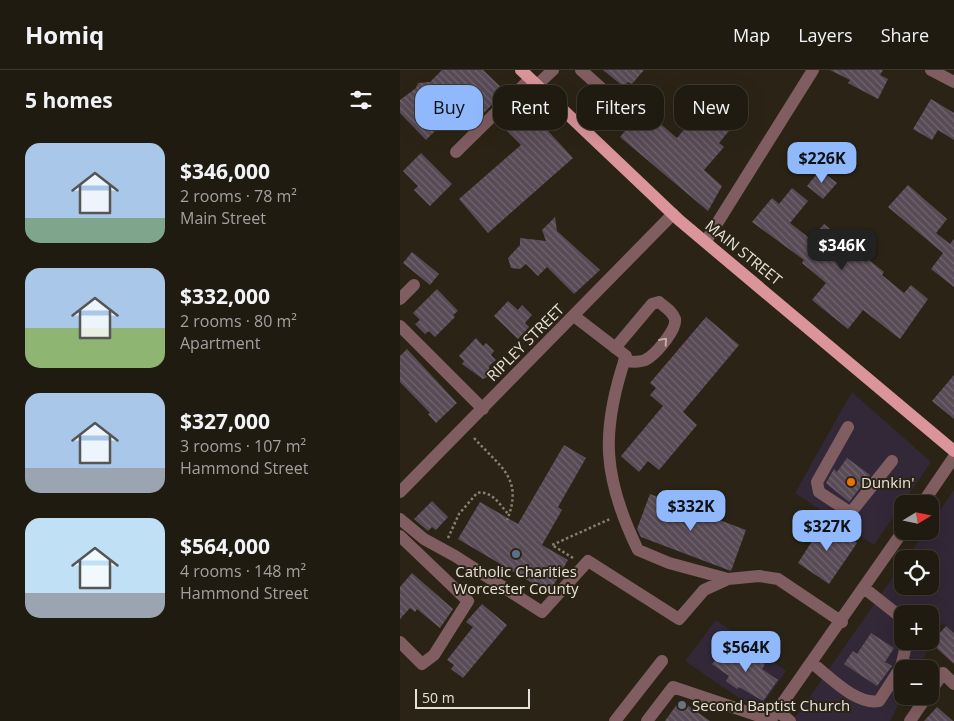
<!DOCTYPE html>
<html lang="en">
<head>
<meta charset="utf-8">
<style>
  body { margin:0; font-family:"Open Sans",sans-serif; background:#2d281e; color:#f1f3f6; height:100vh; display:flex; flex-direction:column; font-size:19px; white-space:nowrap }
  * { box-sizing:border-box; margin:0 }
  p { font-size:16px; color:#a2a19f }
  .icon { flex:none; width:28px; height:28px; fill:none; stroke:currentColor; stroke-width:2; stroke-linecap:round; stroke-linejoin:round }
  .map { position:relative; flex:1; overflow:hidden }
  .side { display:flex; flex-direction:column; background:#201b10; width:400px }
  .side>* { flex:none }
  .hud { position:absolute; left:15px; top:15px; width:464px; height:45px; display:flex; gap:10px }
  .needle { width:32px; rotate:80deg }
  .buttons { position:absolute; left:494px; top:425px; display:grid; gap:10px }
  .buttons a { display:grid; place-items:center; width:45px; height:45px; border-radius:10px; background:#201b10; box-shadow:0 5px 20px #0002,0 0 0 1px #3d3930; font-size:25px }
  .scale { position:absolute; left:15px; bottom:12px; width:115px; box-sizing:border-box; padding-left:5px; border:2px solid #e7e2d9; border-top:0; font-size:14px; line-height:18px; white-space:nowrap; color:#e7e2d9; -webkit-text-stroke:4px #2b2416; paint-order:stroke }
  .price { position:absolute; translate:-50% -42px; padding:0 11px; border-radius:10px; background:#8fb8fd; color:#111; font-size:16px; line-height:32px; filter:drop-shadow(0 1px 2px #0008) }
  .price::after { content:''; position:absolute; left:50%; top:30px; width:15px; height:11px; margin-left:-8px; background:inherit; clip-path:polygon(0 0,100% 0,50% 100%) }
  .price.on { background:#222; color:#fff }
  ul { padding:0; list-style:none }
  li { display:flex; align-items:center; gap:15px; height:125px; padding:0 25px }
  li span { display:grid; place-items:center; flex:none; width:140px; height:100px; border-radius:15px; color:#555 }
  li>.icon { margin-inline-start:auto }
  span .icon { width:60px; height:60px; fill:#fffc; stroke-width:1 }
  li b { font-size:21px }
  h2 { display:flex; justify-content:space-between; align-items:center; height:60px; padding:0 25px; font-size:21px }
  .chip { padding:0 18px; border-radius:15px; background:#201b10; box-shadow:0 5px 20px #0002,0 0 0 1px #3d3930; font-size:18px; line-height:45px }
  .chip.on { background:#8fb8fd; color:#111 }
  header { display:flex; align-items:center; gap:30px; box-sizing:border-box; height:70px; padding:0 25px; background:#201b10; border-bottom:1px solid #3d3930 }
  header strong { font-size:24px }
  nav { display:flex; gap:28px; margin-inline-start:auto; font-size:18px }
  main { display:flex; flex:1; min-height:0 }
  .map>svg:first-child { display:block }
  .commercial { fill:#322837; fill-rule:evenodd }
  .building { fill:url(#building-back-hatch) }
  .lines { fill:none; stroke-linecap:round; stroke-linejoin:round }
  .path { stroke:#868074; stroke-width:2.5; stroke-dasharray:2.5 2.5; stroke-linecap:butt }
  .minor { stroke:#805d60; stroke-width:12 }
  .major { stroke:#db949a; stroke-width:12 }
  .oneway { stroke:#beada9 }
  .food-dot { fill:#e8710a; stroke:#2b2416; stroke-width:2 }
  .service-dot { fill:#5c6f8a; stroke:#2b2416; stroke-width:2 }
  .worship-dot { fill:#6b7280; stroke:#2b2416; stroke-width:2 }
  .labels { text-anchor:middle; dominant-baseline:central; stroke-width:4; stroke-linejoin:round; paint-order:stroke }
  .street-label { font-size:15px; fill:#e7e2d9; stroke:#2b2416 }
  .poi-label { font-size:15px; fill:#e7e2d9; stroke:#2b2416; text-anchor:start }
</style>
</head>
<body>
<header>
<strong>Homiq</strong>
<nav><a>Map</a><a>Layers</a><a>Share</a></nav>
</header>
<main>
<section class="side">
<h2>5 homes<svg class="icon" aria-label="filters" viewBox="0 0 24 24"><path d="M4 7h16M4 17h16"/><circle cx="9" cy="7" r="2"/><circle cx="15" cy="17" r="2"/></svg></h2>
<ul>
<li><span style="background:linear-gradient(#a9c7e8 75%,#7fa58c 0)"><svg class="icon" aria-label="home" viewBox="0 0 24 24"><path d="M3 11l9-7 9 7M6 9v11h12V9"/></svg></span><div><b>$346,000</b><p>2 rooms · 78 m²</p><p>Main Street</p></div></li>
<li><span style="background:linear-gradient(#a9c7e8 60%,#8fb573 0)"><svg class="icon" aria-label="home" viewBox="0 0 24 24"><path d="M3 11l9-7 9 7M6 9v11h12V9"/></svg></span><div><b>$332,000</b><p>2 rooms · 80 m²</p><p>Apartment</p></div></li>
<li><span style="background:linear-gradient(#a9c7e8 75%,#9aa5b1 0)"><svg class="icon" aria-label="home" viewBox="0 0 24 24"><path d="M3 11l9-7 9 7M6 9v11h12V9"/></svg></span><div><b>$327,000</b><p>3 rooms · 107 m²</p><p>Hammond Street</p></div></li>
<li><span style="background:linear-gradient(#bfe0f5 75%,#9aa5b1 0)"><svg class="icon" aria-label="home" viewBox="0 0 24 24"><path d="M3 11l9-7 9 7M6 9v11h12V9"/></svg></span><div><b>$564,000</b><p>4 rooms · 148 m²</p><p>Hammond Street</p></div></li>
</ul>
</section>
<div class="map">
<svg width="554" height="651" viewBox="0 0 554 651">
  <defs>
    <pattern id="building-back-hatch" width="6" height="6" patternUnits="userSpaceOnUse" patternTransform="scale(1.25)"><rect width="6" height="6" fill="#594b56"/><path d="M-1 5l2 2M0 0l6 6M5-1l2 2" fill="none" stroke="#71656e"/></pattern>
  </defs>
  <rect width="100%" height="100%" fill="#2b2416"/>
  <!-- commercial -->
  <path class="commercial" d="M 452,322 L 531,392 L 474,475 L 395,423 Z
    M 554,420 L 554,563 L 542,553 L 518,599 L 502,599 L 503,626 L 490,651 L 393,651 L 502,494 L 502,516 L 530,516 L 530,489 L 506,489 L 526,461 L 530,461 L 530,455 ZM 502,544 L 530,544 L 530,571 L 502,571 Z
    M 316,550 L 386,601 L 358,641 L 285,591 Z"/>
  <!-- building -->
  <path class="building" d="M 42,0 L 83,0 L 105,21 L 84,43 L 68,28 L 26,70 L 0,43 L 0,30 L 16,18 L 18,13 L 30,12 Z
    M 203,0 L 244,0 L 232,14 L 228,12 L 224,17 Z
    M 430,0 L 483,0 L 480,5 L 488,9 L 478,29 L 448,13 L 450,10 Z
    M 531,29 L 554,43 L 554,70 L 538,60 L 532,70 L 513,59 Z
    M 125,36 L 173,88 L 88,163 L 59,129 L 121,75 L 103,57 Z
    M 243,39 L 277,68 L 292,50 L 298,56 L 304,49 L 312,56 L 317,50 L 329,61 L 319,73 L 324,77 L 304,100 L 322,116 L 308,141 L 220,67 Z
    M 21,83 L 52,114 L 30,136 L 14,120 L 18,116 L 3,101 Z
    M 420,100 L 437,113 L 423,129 L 407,116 Z
    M 508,115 L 547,149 L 536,163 L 550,174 L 554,169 L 554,217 L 531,199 L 543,183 L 488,137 Z
    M 392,118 L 408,131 L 390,153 L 409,168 L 411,166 L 413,167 L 424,154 L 484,202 L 482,205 L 504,223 L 511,215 L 528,229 L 500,269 L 463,240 L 448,259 L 412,230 L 426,213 L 402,193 L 404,190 L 352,152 L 372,128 L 379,134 Z
    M 155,147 L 157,161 L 200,200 L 174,224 L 147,197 L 138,206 L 126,194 L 120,199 L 111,198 L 108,188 L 120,175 L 120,168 L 146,171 L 142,160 Z
    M 12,182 L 39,204 L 30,215 L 3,193 Z
    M 37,219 L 58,241 L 53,245 L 55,247 L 35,267 L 29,261 L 25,264 L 15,254 L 20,250 L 13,243 Z
    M 108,231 L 118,240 L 122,235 L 132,245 L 125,253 L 129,257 L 118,269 L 94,246 Z
    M 306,247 L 339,275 L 283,342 L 297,355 L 259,400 L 248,391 L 239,402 L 221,386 L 263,336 L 250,325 L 256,318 L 250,313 Z
    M 76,268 L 83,276 L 86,273 L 94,281 L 91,285 L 96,290 L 89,296 L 90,306 L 83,309 L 62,294 L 64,291 L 59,286 Z
    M 7,279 L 57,333 L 36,353 L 28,344 L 30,343 L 0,312 L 0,286 Z
    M 554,305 L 554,349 L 532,331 Z
    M 164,375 L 186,388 L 158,437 L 162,440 L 142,475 L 168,490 L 152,518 L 149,516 L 146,521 L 58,469 L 80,432 L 118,454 Z
    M 447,388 L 470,405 L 449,432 L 426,413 L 434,399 L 437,402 Z
    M 250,424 L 346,460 L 331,501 L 241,467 L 237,459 Z
    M 32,431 L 48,447 L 36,460 L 32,457 L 28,461 L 14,449 Z
    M 421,449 L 457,473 L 429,514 L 398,493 L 416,465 L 412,463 Z
    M 12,503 L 53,539 L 40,558 L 17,539 L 15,542 L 10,538 L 0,549 L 0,517 Z
    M 82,534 L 107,555 L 63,608 L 51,599 L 54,595 L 47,590 L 73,557 L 66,552 Z
    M 546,556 L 554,563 L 554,594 L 531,573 Z
    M 471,563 L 494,578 L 485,592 L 492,596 L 477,616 L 444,594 L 453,581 L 457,584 Z
    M 329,575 L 342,585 L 345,581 L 365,594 L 362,599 L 378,610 L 363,631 L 339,617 L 337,619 L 326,611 L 329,606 L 312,594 Z
    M 280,630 L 310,651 L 265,651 Z
    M 537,637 L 553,651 L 524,651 Z"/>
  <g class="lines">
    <!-- path -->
    <path class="path" d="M 74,368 C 100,397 124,408 107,450
      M 48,468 L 59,444 L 77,423 C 92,420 100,435 109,445
      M 173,488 L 152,475 L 210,449"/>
    <!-- minor -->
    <path class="minor" d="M 181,0 L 219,34
      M 531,0 L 554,12
      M 136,16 L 153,0
      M 56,82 L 130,9
      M 306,171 L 413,0
      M 0,229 L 14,215
      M 174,246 L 226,286 C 200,362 203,408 238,480 L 269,493 L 328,509 L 359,506 L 378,509 L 442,552
      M 0,256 L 83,339
      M 215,278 L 252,234 L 259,232 C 265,237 273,242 275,249 C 277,259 258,281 250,287 C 243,293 233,292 224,291
      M 448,357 L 417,412 L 419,422 L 448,441 L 452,441 L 492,391
      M 0,422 L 273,144
      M 522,434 L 554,387
      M 0,449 L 24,469 L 55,486 L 142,542 L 188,491 L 279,549 L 304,520 L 328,509
      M 0,466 L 68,531 L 34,585 L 22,594 L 0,572
      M 464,518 L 502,548
      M 412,593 C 430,607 456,635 479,631 L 501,597 L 507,571
      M 530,622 L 543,603 L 554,614
      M 378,641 L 390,651
      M 215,651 L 262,591
      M 247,651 L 273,617 L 371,650
      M 370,651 L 503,461
      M 510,651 L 527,626"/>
    <!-- major -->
    <path class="major" d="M 121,0 L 279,150 L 554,381"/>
  </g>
  <!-- one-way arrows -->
  <defs><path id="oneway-chevron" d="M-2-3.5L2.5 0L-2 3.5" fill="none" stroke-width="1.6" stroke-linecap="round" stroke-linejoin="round" transform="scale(1.25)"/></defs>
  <use class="oneway" href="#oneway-chevron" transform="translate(264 271) rotate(-49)"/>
  <!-- markers -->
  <circle class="food-dot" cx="451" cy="412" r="5"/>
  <circle class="service-dot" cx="116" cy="484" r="5"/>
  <circle class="worship-dot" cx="282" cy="635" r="5"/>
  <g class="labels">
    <!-- street labels -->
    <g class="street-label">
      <text transform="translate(344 182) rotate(39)">MAIN STREET</text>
      <text transform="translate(125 272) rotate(-45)">RIPLEY STREET</text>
    </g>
    <!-- poi labels -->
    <g class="poi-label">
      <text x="461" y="412">Dunkin'</text>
      <text x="116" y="501" text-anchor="middle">Catholic Charities<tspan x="116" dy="17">Worcester County</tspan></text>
      <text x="292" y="635">Second Baptist Church</text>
    </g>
  </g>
</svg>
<div class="buttons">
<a><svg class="needle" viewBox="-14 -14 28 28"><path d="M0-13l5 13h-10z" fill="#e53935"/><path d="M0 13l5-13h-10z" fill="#a2a19f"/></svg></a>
<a><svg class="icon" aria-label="locate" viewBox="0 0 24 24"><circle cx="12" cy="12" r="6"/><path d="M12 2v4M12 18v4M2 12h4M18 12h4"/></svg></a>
<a>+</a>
<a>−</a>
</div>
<div class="scale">50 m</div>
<b class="price" style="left:422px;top:114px">$226K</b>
<b class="price on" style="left:442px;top:201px">$346K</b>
<b class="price" style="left:291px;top:462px">$332K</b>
<b class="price" style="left:427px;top:482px">$327K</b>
<b class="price" style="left:346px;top:603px">$564K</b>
<div class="hud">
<a class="chip on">Buy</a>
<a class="chip">Rent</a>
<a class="chip">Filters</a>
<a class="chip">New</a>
</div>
</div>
</main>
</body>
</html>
